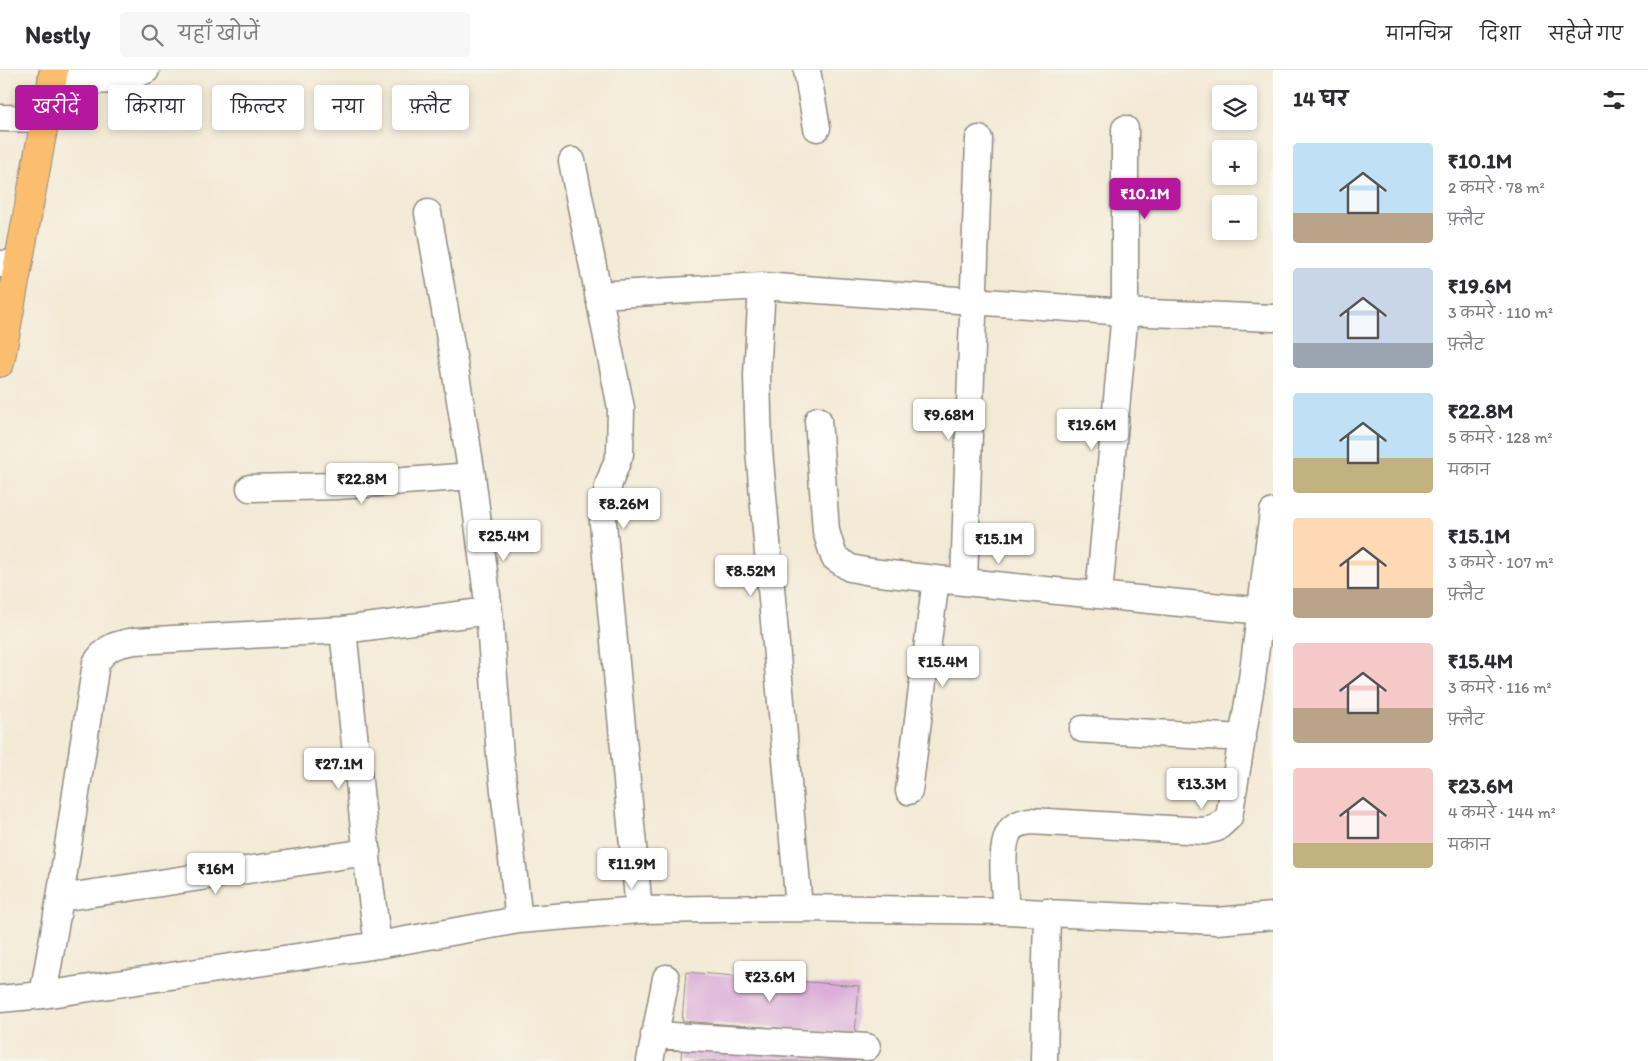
<!DOCTYPE html>
<html lang="hi">
<head>
<meta charset="utf-8">
<style>
  body { margin:0; font-family:Itim,"Playpen Sans Deva",sans-serif; background:#f7f7f7; color:#2b2b33; height:100vh; display:flex; flex-direction:column; font-size:19px; white-space:nowrap }
  * { box-sizing:border-box; margin:0 }
  p { font-size:16px; color:#7c7c81 }
  .icon { flex:none; width:28px; height:28px; fill:none; stroke:currentColor; stroke-width:2; stroke-linecap:round; stroke-linejoin:round }
  .map { position:relative; flex:1; overflow:hidden }
  .panel { display:flex; flex-direction:column; background:#fff; width:375px }
  .panel>* { flex:none }
  .banner { position:absolute; left:15px; top:15px; width:475px; height:45px; display:flex; gap:10px }
  .fabs { position:absolute; left:1212px; top:15px; display:grid; gap:10px }
  .fabs a { display:grid; place-items:center; width:45px; height:45px; border-radius:5px; background:#fff; box-shadow:0 2px 8px #0003; font-size:25px }
  .price { position:absolute; translate:-50% -42px; padding:0 11px; border-radius:5px; background:#fff; color:#222; font-size:16px; line-height:32px; filter:drop-shadow(0 1px 2px #0008) }
  .price::after { content:''; position:absolute; left:50%; top:30px; width:15px; height:11px; margin-left:-8px; background:inherit; clip-path:polygon(0 0,100% 0,50% 100%) }
  .price.current { background:#b5179e; color:#fff }
  ul { padding:0; list-style:none }
  li { display:flex; align-items:center; gap:15px; height:125px; padding:0 20px }
  li span { display:grid; place-items:center; flex:none; width:140px; height:100px; border-radius:5px; color:#555 }
  li>.icon { margin-inline-start:auto }
  span .icon { width:60px; height:60px; fill:#fffc; stroke-width:1 }
  li b { font-size:21px }
  h2 { display:flex; justify-content:space-between; align-items:center; height:60px; padding:0 20px; font-size:21px }
  .tag { padding:0 18px; border-radius:5px; background:#fff; box-shadow:0 2px 8px #0003; font-size:18px; line-height:45px }
  .tag.current { background:#b5179e; color:#fff }
  header { display:flex; align-items:center; gap:30px; box-sizing:border-box; height:70px; padding:0 25px; background:#fff; border-bottom:1px solid #e1e1e2 }
  header strong { font-size:24px }
  nav { display:flex; gap:28px; margin-inline-start:auto; font-size:18px }
  .search { width:350px; height:45px; background:#f7f7f7; display:flex; align-items:center; gap:12px; box-sizing:border-box; padding:0 18px; border-radius:5px; color:#7c7c81; font-size:19px }
  main { display:flex; flex:1; min-height:0 }
  .map>svg:first-child { display:block }
  .building { fill:#dcadd9 }
  .lines { fill:none; stroke-linecap:round; stroke-linejoin:round }
  .minor-casing { stroke:#8f8a80; stroke-width:29 }
  .highway-casing { stroke:#8f8a80; stroke-width:30 }
  .minor { stroke:#fff; stroke-width:26 }
  .highway { stroke:#fabe6e; stroke-width:28 }
</style>
</head>
<body>
<header>
<strong>Nestly</strong>
<div class="search"><svg class="icon" aria-label="search" viewBox="0 0 24 24"><circle cx="10" cy="10" r="6"/><path d="M15 15l6 6"/></svg>यहाँ खोजें</div>
<nav><a>मानचित्र</a><a>दिशा</a><a>सहेजे गए</a></nav>
</header>
<main>
<div class="map">
<svg width="1273" height="991" viewBox="0 0 1273 991">
  <rect width="100%" height="100%" fill="#f7f3e8"/>
  <filter id="ink" filterUnits="userSpaceOnUse"><feTurbulence type="fractalNoise" baseFrequency=".02" numOctaves="2"/><feDisplacementMap in="SourceGraphic" scale="10" xChannelSelector="R" yChannelSelector="G"/><feConvolveMatrix kernelMatrix="1 2 1 2 8 2 1 2 1" color-interpolation-filters="sRGB"/></filter>
  <filter id="wash" filterUnits="userSpaceOnUse"><feTurbulence type="fractalNoise" baseFrequency=".0096" numOctaves="4" result="noise"/><feDisplacementMap in="SourceGraphic" scale="20" xChannelSelector="R" yChannelSelector="G"/><feGaussianBlur stdDeviation="1.12" result="paint"/><feColorMatrix in="noise" values="0 0 0 0 0 0 0 0 0 0 0 0 0 0 0 0 0 1.4 0 .05"/><feComposite in="paint" operator="in"/></filter>
  <g filter="url(#wash)">
    <rect width="100%" height="100%" fill="#f3ead5"/>
    <g id="blocks">
      <!-- building -->
      <path class="building" d="M 686,902 L 859,916 L 855,964 L 682,951 Z
        M 682,975 L 856,988 L 856,991 L 681,991 Z"/>
    </g>
  </g>
  <g filter="url(#ink)">
    <use href="#blocks" fill-opacity="0" stroke="#8f8a80" stroke-width="1"/>
    <g class="lines">
      <!-- minor casing -->
      <g class="minor-casing">
        <path id="minor" d="M 807,0 L 817,58
          M 52,6 C 85,10 116,16 146,0
          M 0,48 L 45,49
          M 572,91 L 621,338 L 620,384 L 609,413 L 604,435 L 603,453 L 639,840
          M 428,143 L 454,292 L 472,406 L 489,541 L 500,686 L 519,850
          M 0,194 L 18,194
          M 762,216 L 757,305 L 759,380 L 799,838
          M 598,225 L 762,216 L 1125,242 L 1273,248
          M 818,350 L 826,461 L 834,487 L 850,498 L 871,502 L 964,512 L 1273,542
          M 250,418 L 337,416 L 472,406
          M 964,512 L 979,69
          M 1099,524 L 1125,242 L 1125,59
          M 343,560 L 369,806 L 378,875
          M 1083,659 L 1243,668
          M 909,721 L 936,509
          M 60,828 L 367,782
          M 1006,841 C 1005,822 997,767 1015,756 C 1019,753 1025,752 1030,751 L 1204,761 L 1217,758 L 1229,747 L 1252,609 L 1273,442
          M 43,925 L 60,828 L 96,593 C 107,576 117,574 135,571 L 343,560 L 489,541
          M 0,929 L 43,925 L 378,875 L 519,850 L 639,840 L 799,838 L 1006,841 L 1217,851 L 1273,846
          M 654,965 L 867,977
          M 650,991 L 666,908
          M 1044,991 L 1047,842"/>
      </g>
      <!-- highway casing -->
      <g class="highway-casing">
        <path id="highway" d="M 0,293 L 54,0"/>
      </g>
      <!-- minor -->
      <use href="#minor" class="minor"/>
      <!-- highway -->
      <use href="#highway" class="highway"/>
    </g>
  </g>
</svg>
<div class="fabs">
<a><svg class="icon" aria-label="layers" viewBox="0 0 24 24"><path d="M12 4l9 5-9 5-9-5zM3 14l9 5 9-5"/></svg></a>
<a>+</a>
<a>−</a>
</div>
<b class="price current" style="left:1145px;top:150px">₹10.1M</b>
<b class="price" style="left:949px;top:371px">₹9.68M</b>
<b class="price" style="left:1092px;top:381px">₹19.6M</b>
<b class="price" style="left:362px;top:435px">₹22.8M</b>
<b class="price" style="left:624px;top:460px">₹8.26M</b>
<b class="price" style="left:504px;top:492px">₹25.4M</b>
<b class="price" style="left:999px;top:495px">₹15.1M</b>
<b class="price" style="left:751px;top:527px">₹8.52M</b>
<b class="price" style="left:943px;top:618px">₹15.4M</b>
<b class="price" style="left:339px;top:720px">₹27.1M</b>
<b class="price" style="left:1202px;top:740px">₹13.3M</b>
<b class="price" style="left:632px;top:820px">₹11.9M</b>
<b class="price" style="left:216px;top:825px">₹16M</b>
<b class="price" style="left:770px;top:933px">₹23.6M</b>
<div class="banner">
<a class="tag current">खरीदें</a>
<a class="tag">किराया</a>
<a class="tag">फ़िल्टर</a>
<a class="tag">नया</a>
<a class="tag">फ़्लैट</a>
</div>
</div>
<section class="panel">
<h2>14 घर<svg class="icon" aria-label="filters" viewBox="0 0 24 24"><path d="M4 7h16M4 17h16"/><circle cx="9" cy="7" r="2"/><circle cx="15" cy="17" r="2"/></svg></h2>
<ul>
<li><span style="background:linear-gradient(#bfe0f5 70%,#b9a48a 0)"><svg class="icon" aria-label="home" viewBox="0 0 24 24"><path d="M3 11l9-7 9 7M6 9v11h12V9"/></svg></span><div><b>₹10.1M</b><p>2 कमरे · 78 m²</p><p>फ़्लैट</p></div></li>
<li><span style="background:linear-gradient(#c9d6e8 75%,#9aa5b1 0)"><svg class="icon" aria-label="home" viewBox="0 0 24 24"><path d="M3 11l9-7 9 7M6 9v11h12V9"/></svg></span><div><b>₹19.6M</b><p>3 कमरे · 110 m²</p><p>फ़्लैट</p></div></li>
<li><span style="background:linear-gradient(#bfe0f5 65%,#c2b280 0)"><svg class="icon" aria-label="home" viewBox="0 0 24 24"><path d="M3 11l9-7 9 7M6 9v11h12V9"/></svg></span><div><b>₹22.8M</b><p>5 कमरे · 128 m²</p><p>मकान</p></div></li>
<li><span style="background:linear-gradient(#ffd9b3 70%,#b9a48a 0)"><svg class="icon" aria-label="home" viewBox="0 0 24 24"><path d="M3 11l9-7 9 7M6 9v11h12V9"/></svg></span><div><b>₹15.1M</b><p>3 कमरे · 107 m²</p><p>फ़्लैट</p></div></li>
<li><span style="background:linear-gradient(#f6c9c9 65%,#b9a48a 0)"><svg class="icon" aria-label="home" viewBox="0 0 24 24"><path d="M3 11l9-7 9 7M6 9v11h12V9"/></svg></span><div><b>₹15.4M</b><p>3 कमरे · 116 m²</p><p>फ़्लैट</p></div></li>
<li><span style="background:linear-gradient(#f6c9c9 75%,#c2b280 0)"><svg class="icon" aria-label="home" viewBox="0 0 24 24"><path d="M3 11l9-7 9 7M6 9v11h12V9"/></svg></span><div><b>₹23.6M</b><p>4 कमरे · 144 m²</p><p>मकान</p></div></li>
</ul>
</section>
</main>
</body>
</html>
